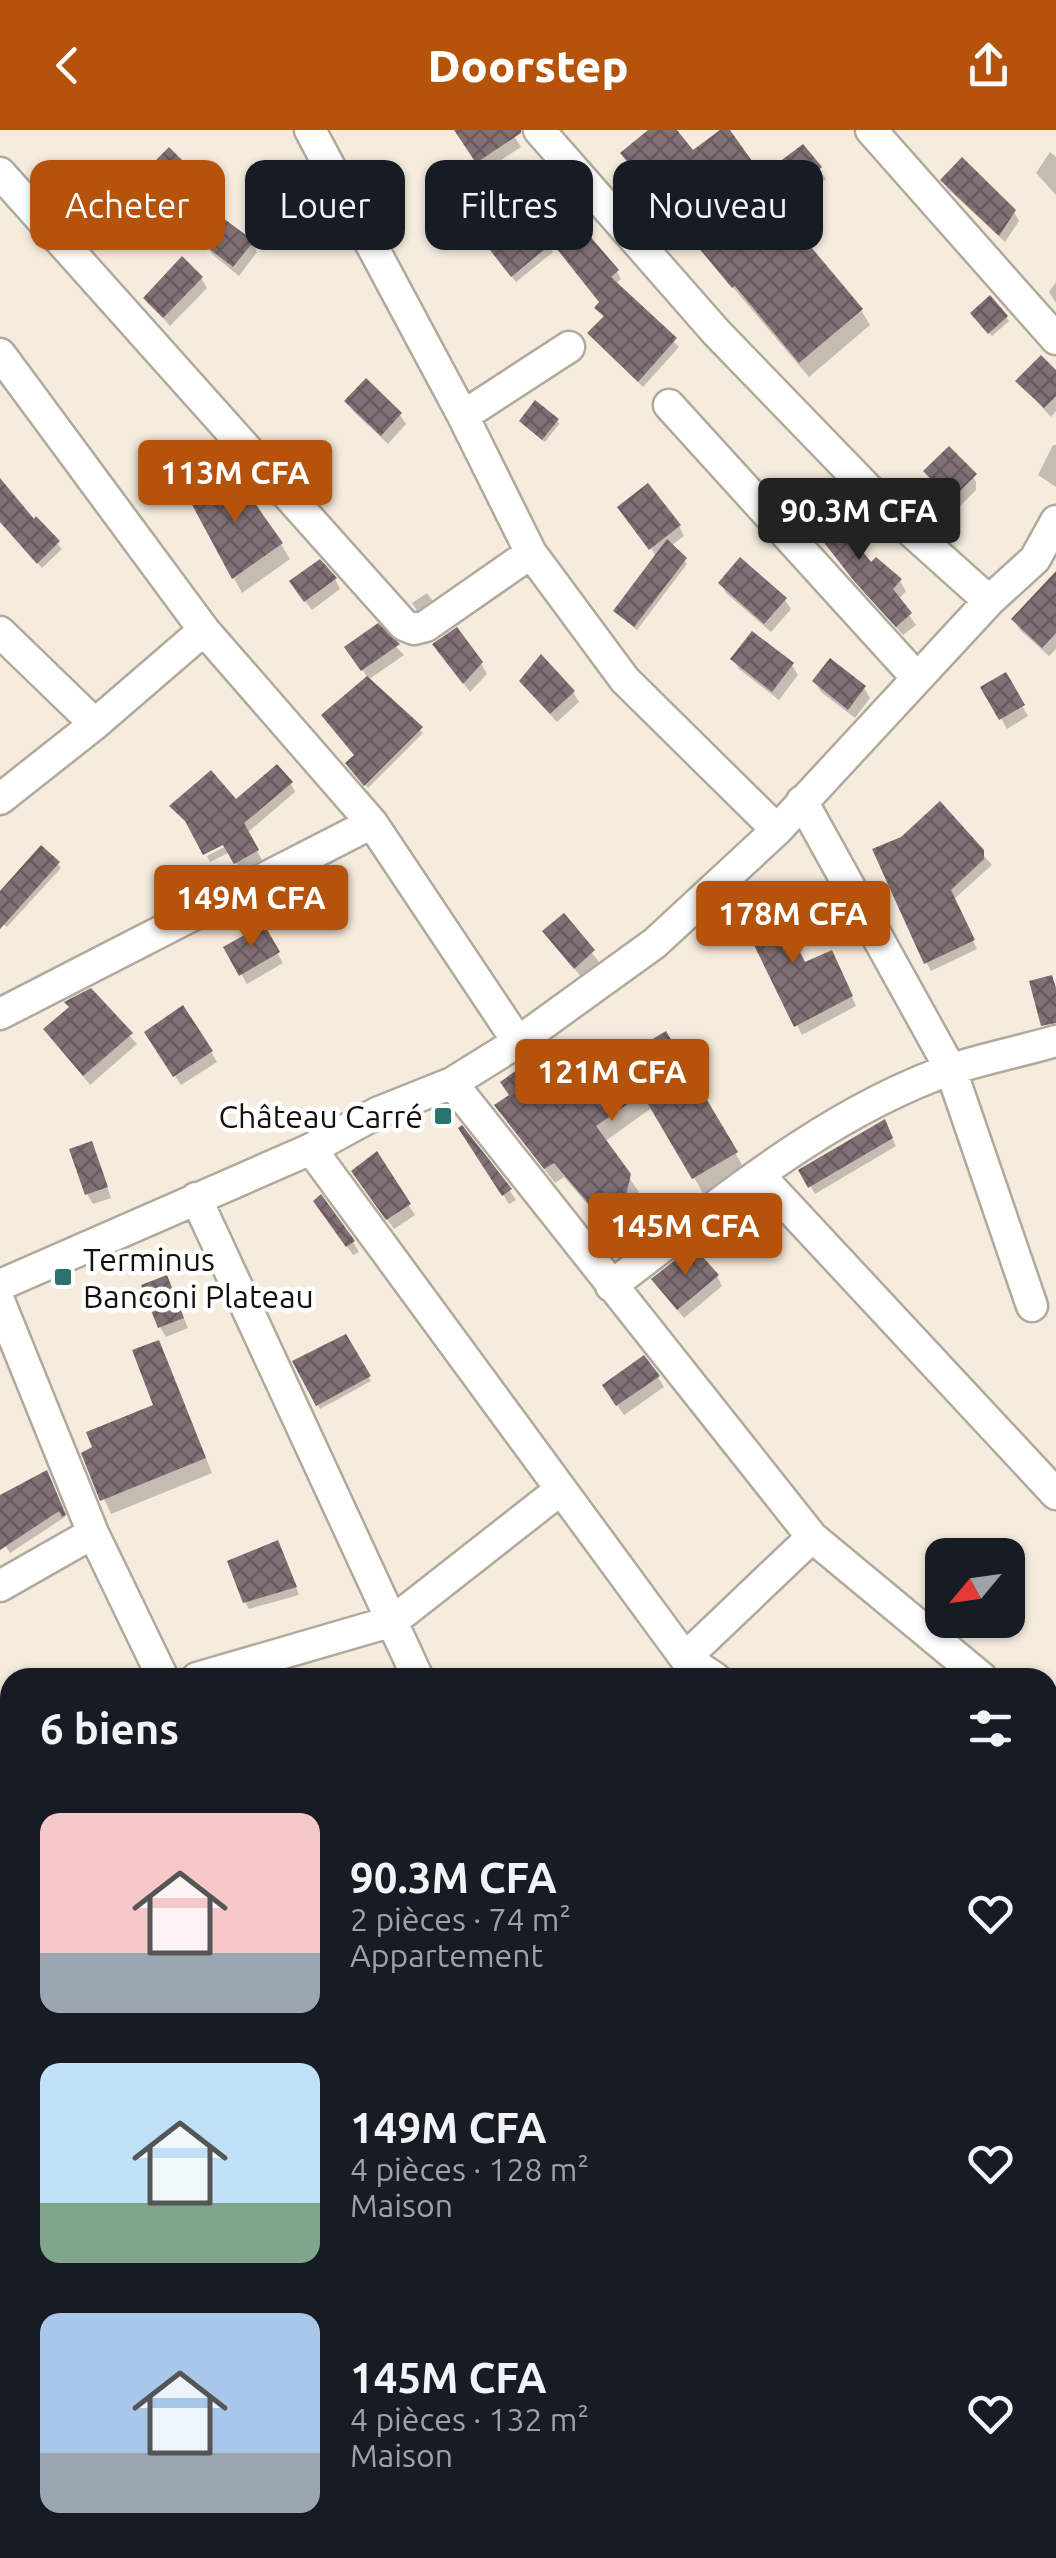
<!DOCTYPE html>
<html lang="fr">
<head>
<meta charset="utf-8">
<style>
  body { margin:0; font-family:Ubuntu,sans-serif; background:#242831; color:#f1f3f6; height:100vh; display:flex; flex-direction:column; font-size:38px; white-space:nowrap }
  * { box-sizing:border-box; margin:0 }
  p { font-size:32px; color:#9ea1a6 }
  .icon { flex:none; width:55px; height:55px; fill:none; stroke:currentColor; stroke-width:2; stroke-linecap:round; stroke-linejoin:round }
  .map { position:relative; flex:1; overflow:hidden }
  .drawer { position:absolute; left:0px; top:1538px; width:1058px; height:892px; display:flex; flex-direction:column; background:#171b24; border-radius:30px 30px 0 0; box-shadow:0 2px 8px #0004 }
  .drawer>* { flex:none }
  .hud { position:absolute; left:30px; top:30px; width:998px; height:90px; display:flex; gap:20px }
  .needle { width:65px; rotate:241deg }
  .controls { position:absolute; left:925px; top:1408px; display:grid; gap:20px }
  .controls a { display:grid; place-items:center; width:100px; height:100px; border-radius:20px; background:#171b24; box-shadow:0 2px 8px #0004; font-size:50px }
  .price { position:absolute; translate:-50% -85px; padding:0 22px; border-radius:10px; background:#b45309; color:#fff; font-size:32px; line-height:65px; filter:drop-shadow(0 2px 5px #0008) }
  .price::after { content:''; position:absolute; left:50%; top:60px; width:30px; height:22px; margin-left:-15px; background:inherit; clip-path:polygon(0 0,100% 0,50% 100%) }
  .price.on { background:#222; color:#fff }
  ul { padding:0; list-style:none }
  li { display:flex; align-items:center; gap:30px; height:250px; padding:0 40px }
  li span { display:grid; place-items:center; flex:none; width:280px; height:200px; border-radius:20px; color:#555 }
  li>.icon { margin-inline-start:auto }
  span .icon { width:120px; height:120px; fill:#fffc; stroke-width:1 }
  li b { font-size:42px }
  h2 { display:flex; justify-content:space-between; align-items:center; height:120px; padding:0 40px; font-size:42px }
  .tag { padding:0 35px; border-radius:20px; background:#171b24; box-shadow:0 2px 8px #0004; font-size:35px; line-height:90px }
  .tag.on { background:#b45309; color:#fff }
  header { display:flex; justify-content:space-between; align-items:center; height:130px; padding:0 40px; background:#b45309; color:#fff; font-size:45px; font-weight:800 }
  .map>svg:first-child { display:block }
  .shadow { fill:#0003 }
  .building { fill:url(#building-cross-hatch) }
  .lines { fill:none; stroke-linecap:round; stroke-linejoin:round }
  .minor-casing { stroke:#b1a99b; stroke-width:35 }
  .minor { stroke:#fff; stroke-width:30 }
  .poi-dot { fill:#2a736f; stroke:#fff; stroke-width:4 }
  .labels { text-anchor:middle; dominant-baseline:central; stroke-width:9; stroke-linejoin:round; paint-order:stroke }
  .poi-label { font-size:32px; fill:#14110c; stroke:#fff; text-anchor:end }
</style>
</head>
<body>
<header><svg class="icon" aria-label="back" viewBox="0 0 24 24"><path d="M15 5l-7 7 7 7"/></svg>Doorstep<svg class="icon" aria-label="share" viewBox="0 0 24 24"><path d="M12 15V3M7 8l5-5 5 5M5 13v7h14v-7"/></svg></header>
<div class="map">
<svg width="1056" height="2428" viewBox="0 0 1056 2428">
  <defs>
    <pattern id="building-cross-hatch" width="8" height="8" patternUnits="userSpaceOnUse" patternTransform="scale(2.5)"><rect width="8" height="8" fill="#817176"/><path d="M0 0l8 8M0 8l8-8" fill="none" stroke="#685b5f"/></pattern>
  </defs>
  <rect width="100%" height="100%" fill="#f5ecde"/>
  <!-- shadow -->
  <path class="shadow" d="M 477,0 L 510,0 L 521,17 L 492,36 L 553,122 L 516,152 L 454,72 L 482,40 L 463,9 Z
    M 652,0 L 674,0 L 777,125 L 861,180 L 870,195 L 809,247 L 667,80 L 658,65 Z
    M 803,17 L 826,49 L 779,85 L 760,50 Z
    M 1050,22 L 1056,27 L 1056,65 L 1036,43 Z
    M 184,35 L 186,39 L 159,67 L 143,52 Z
    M 943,50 L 1014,82 L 1019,91 L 1005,112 L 948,59 Z
    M 570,86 L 617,142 L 621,149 L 615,154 L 679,217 L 643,257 L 590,203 L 605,189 L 597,178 L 601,173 Z
    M 252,112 L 257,122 L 239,146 L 212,124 L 206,114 Z
    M 201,148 L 207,158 L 170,196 L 146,168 Z
    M 1056,152 L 1056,173 L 1049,162 Z
    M 975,187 L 1006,187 L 1009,191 L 992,206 Z
    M 1056,245 L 1056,281 L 1051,287 L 1018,251 Z
    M 347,271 L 400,285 L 406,294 L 388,314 L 353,281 Z
    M 557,290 L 559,294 L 545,312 L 524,295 Z
    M 1053,315 L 1056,315 L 1056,357 L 1038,345 Z
    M 970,341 L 976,352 L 976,360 L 958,378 L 926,342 Z
    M 0,352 L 34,393 L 36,390 L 62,419 L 42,438 L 0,389 Z
    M 193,372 L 281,414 L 290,429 L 242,463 Z
    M 810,394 L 871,436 L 900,451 L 906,461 L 898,470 L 916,495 L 903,505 L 863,461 Z
    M 679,396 L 684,406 L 671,416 L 687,434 L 637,500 L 616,481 L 656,427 L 645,407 Z
    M 335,449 L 340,459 L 312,480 L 298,462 Z
    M 721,453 L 785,470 L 791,479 L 771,502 L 726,463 Z
    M 1056,454 L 1056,519 L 1049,526 L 1020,500 L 1014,490 Z
    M 427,463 L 438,478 L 422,488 L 412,473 Z
    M 377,497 L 404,525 L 368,550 L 423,603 L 368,658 L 351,638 L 357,626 L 368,548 L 353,527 Z
    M 441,524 L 481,533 L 487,544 L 470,562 Z
    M 733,529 L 792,535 L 798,545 L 779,570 L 739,539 Z
    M 1005,546 L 1028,586 L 1007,599 L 984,558 Z
    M 522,552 L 573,562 L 579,572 L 557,592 Z
    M 815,552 L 864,558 L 870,568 L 855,588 L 821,562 Z
    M 291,654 L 295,662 L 247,703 L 262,730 L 241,741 L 230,722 L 210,732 L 207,726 L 236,711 L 192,698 L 172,677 L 235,672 Z
    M 939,674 L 992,735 L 954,769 L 977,819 L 931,841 L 926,832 Z
    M 58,734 L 61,738 L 7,797 L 0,792 L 0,764 Z
    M 734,769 L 805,835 L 836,833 L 856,876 L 802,905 Z
    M 563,786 L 599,832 L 581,847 L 545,802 Z
    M 263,798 L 283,833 L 247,854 L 226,818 Z
    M 90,862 L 137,914 L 90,955 L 47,900 Z
    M 666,904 L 744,1038 L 703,1063 L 653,977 L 604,1012 L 639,1062 L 634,1078 L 652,1074 L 675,1105 L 638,1133 L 564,1047 L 555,1053 L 497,976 L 588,950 Z
    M 153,913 L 211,922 L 217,932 L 181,955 Z
    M 461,999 L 510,1061 L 516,1070 L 509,1074 Z
    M 888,999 L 896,1016 L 815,1064 L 802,1041 Z
    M 96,1024 L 111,1068 L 93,1074 L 87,1064 Z
    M 376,1025 L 415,1085 L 394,1099 L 360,1052 Z
    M 322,1081 L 353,1112 L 359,1122 L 353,1125 Z
    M 717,1146 L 722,1156 L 684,1188 L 660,1159 Z
    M 171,1158 L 188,1198 L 166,1207 L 160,1197 Z
    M 345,1207 L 371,1251 L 320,1279 L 296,1232 Z
    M 166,1227 L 212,1343 L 111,1384 L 84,1324 L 156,1276 Z
    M 658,1247 L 664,1257 L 624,1285 L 611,1266 Z
    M 51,1351 L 65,1387 L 10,1423 L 0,1408 L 0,1366 Z
    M 282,1421 L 299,1465 L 249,1479 L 245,1472 Z"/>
  <!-- building -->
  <path class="building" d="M 454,0 L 521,0 L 521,3 L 476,33 Z
    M 648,0 L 677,0 L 693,20 L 720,0 L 730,0 L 762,45 L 803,14 L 822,37 L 775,74 L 863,179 L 799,233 L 735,156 L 732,158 L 620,23 Z
    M 169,17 L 186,34 L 155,65 L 138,48 Z
    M 962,27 L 1016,80 L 999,106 L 940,50 Z
    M 490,31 L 551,114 L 511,147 L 447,65 Z
    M 570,83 L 619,140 L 611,147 L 677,208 L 638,252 L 587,203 L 604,186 L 594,178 L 599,172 L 545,104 Z
    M 223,88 L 254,111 L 233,137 L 203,114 Z
    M 182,126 L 203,147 L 163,188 L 143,168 Z
    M 990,165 L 1008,186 L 988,204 L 970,183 Z
    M 1041,225 L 1056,240 L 1056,266 L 1044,278 L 1015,251 Z
    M 366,248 L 402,283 L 381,306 L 344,271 Z
    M 535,270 L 559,289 L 542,310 L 519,291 Z
    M 949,316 L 977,344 L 951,370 L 923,341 Z
    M 232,341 L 283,413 L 232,449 L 190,371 Z
    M 0,348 L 34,389 L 36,386 L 60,411 L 37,434 L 0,392 Z
    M 648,353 L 681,395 L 649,420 L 617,377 Z
    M 820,368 L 871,432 L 876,427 L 902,449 L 893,459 L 912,483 L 896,497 L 854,451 L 801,383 Z
    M 667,409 L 687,428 L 634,497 L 613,481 Z
    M 740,427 L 787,468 L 764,494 L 718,453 Z
    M 320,429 L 337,448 L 304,472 L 289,451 Z
    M 1056,441 L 1056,503 L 1042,518 L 1011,489 Z
    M 378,493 L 400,514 L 361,541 L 344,517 Z
    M 457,497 L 483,532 L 463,554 L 432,514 Z
    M 752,501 L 794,533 L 772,562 L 730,529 Z
    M 541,524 L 575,561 L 550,584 L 519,551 Z
    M 830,528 L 866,556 L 848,580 L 812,551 Z
    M 1006,542 L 1025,575 L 999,590 L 980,557 Z
    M 367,546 L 423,597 L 364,656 L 345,633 L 354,625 L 321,585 Z
    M 277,634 L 293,652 L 244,693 L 259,720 L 234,734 L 223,715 L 203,725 L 185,691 L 169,676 L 211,640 L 236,669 Z
    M 940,671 L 984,720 L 984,729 L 951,760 L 975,810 L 924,834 L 872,719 L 901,707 Z
    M 41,715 L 60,732 L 0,799 L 0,761 Z
    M 743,757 L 786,807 L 791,804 L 805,832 L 832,820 L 853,866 L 794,897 L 731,768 Z
    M 564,783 L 595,820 L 574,839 L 542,801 Z
    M 264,794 L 280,822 L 239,846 L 223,817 Z
    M 1052,845 L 1056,858 L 1056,893 L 1041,896 L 1029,851 Z
    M 91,858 L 133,903 L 83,946 L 43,899 L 69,877 L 64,872 Z
    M 183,875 L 213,921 L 173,947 L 144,902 Z
    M 666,901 L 738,1022 L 692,1049 L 642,964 L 596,996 L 631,1044 L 623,1078 L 652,1070 L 668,1088 L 628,1120 L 554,1033 L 544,1039 L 494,975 L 509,965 L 500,952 L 561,909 L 589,947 Z
    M 885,989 L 893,1008 L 808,1058 L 798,1040 Z
    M 462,995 L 512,1059 L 502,1066 L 458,998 Z
    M 92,1011 L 108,1057 L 85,1065 L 69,1019 Z
    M 377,1021 L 411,1074 L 386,1090 L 351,1041 Z
    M 321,1064 L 355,1111 L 346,1117 L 313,1071 Z
    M 693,1116 L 719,1145 L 677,1180 L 651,1149 Z
    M 167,1145 L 184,1188 L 158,1198 L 141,1155 Z
    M 346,1204 L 371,1246 L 316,1276 L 292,1231 Z
    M 159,1210 L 206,1328 L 100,1371 L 81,1323 L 92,1317 L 86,1302 L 153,1275 L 132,1220 Z
    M 644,1225 L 660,1246 L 616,1276 L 602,1255 Z
    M 47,1340 L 66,1385 L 62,1387 L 59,1381 L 0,1420 L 0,1365 Z
    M 278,1410 L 297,1457 L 243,1473 L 227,1431 Z"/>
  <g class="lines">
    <!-- minor casing -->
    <g class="minor-casing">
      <path id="minor" d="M 310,0 L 463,286 L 531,423 L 625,550 L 777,700
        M 539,0 L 716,202 L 892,384 L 989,471
        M 871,0 L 1056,209
        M 0,43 L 404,495 L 414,499 L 426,496 L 531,423
        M 0,224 L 204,500 L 372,693 L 518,912
        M 669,275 L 917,548
        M 463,286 L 569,217
        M 0,502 L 95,594
        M 0,669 L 95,594 L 204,500
        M 802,671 L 951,940 L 1032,1176
        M 0,884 L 372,693
        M 452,953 L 812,1407 L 982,1548
        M 311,1019 L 685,1528 L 715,1548
        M 759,1045 L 1056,1364
        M 196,1068 L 418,1548
        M 0,1155 L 311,1019 L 377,983 L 452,953 L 518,912 L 655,813 L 777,700 L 989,471 L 1035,429 L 1056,391
        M 611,1156 C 717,1076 825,983 952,939 C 986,928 1022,921 1056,911
        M 0,1173 L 93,1403 L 163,1548
        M 0,1456 L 93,1403
        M 685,1528 L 812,1407
        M 197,1548 L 393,1491 L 560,1360
        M 1048,1602 L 1056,1609
        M 0,1755 L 10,1767
        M 1048,1811 L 1056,1810
        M 1048,1888 L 1056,1908
        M 0,2008 L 10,2022
        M 0,2092 L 10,2088
        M 1048,2244 L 1056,2263
        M 0,2310 L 10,2337
        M 40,2420 L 43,2428
        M 189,2420 L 193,2428
        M 388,2420 L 394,2428
        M 518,2420 L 523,2428
        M 709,2420 L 714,2428
        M 909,2420 L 913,2428"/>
    </g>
    <!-- minor -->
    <use href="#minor" class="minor"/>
  </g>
  <!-- markers -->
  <g class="poi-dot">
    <rect x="433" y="976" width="20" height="20" rx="5"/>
    <rect x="53" y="1137" width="20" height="20" rx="5"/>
  </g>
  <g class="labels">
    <!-- poi labels -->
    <g class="poi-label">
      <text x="423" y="986">Château Carré</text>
      <text x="83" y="1129" text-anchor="start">Terminus<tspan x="83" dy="37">Banconi Plateau</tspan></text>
    </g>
  </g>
</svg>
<div class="controls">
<a><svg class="needle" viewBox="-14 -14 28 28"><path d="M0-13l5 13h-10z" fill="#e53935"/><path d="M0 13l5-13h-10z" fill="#9ea1a6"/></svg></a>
</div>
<b class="price" style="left:235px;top:395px">113M CFA</b>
<b class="price on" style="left:859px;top:433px">90.3M CFA</b>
<b class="price" style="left:251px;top:820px">149M CFA</b>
<b class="price" style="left:793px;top:836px">178M CFA</b>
<b class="price" style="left:612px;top:994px">121M CFA</b>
<b class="price" style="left:685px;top:1148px">145M CFA</b>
<div class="hud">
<a class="tag on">Acheter</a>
<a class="tag">Louer</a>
<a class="tag">Filtres</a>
<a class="tag">Nouveau</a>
</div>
<section class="drawer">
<h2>6 biens<svg class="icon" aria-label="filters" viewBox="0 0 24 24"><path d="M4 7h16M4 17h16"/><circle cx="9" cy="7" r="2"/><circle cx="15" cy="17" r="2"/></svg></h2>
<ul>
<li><span style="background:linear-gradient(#f6c9c9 70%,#9aa5b1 0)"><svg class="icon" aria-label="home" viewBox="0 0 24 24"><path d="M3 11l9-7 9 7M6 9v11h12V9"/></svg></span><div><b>90.3M CFA</b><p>2 pièces · 74 m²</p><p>Appartement</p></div><svg class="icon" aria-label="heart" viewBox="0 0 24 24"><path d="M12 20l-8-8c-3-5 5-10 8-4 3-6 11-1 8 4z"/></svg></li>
<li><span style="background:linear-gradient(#bfe0f5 70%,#7fa58c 0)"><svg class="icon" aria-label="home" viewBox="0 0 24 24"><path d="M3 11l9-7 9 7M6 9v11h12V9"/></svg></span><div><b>149M CFA</b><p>4 pièces · 128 m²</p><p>Maison</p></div><svg class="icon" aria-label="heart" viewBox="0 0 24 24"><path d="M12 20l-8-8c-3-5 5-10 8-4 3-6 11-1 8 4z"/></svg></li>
<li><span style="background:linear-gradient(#a9c7e8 70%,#9aa5b1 0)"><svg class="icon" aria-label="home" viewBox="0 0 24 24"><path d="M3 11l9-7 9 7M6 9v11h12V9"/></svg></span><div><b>145M CFA</b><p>4 pièces · 132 m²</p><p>Maison</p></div><svg class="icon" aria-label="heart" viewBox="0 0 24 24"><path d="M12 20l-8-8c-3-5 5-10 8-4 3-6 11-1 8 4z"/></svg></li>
</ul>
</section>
</div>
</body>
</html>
